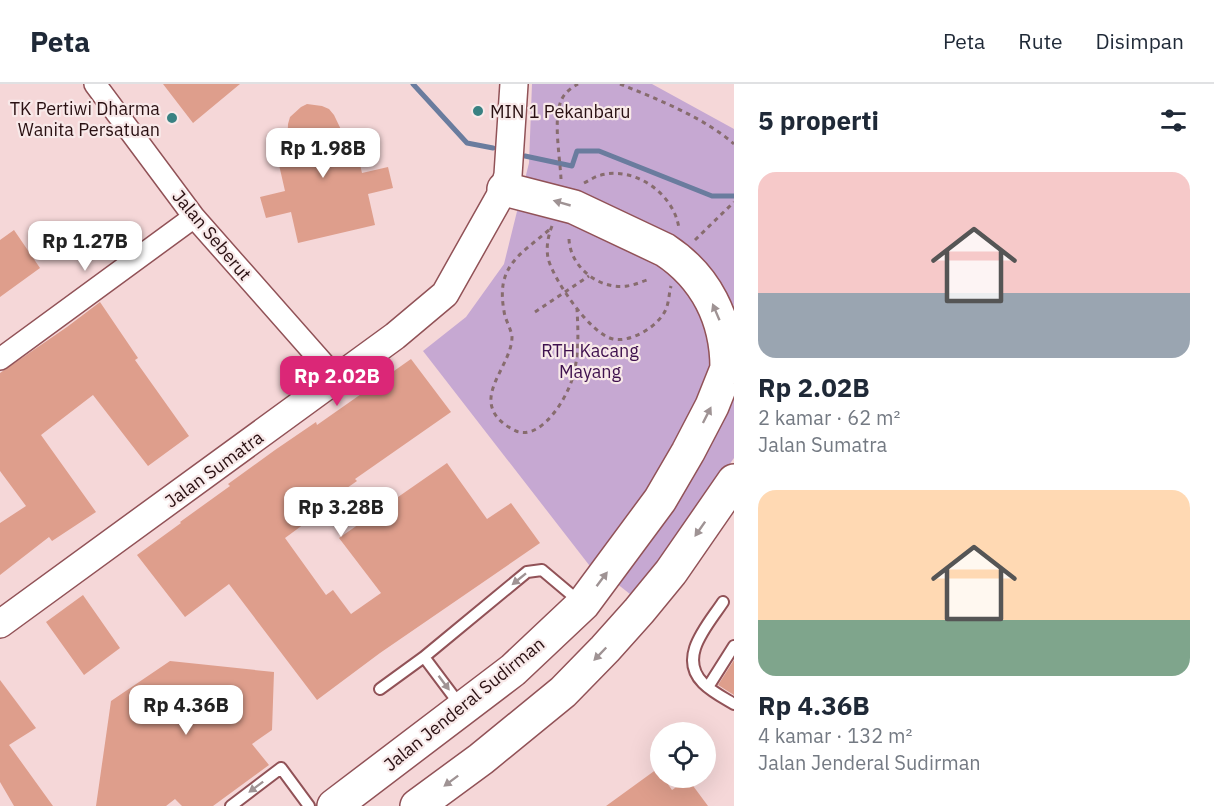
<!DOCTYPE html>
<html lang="id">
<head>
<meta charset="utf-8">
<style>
  body { margin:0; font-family:"IBM Plex Sans",sans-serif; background:#f6f6f7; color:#1f2937; height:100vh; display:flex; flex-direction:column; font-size:22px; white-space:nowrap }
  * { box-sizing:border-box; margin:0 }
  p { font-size:20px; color:#747a83 }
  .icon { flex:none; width:33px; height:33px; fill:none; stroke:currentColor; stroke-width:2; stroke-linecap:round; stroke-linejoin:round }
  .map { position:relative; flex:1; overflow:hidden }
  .sheet { display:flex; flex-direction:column; background:#fff; width:480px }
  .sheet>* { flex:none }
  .fabs { position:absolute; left:650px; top:638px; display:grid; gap:12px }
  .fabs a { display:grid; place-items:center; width:66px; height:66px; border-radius:50%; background:#fff; box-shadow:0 6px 24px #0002; font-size:30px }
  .price { position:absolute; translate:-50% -51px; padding:0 14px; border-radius:12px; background:#fff; color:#222; font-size:20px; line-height:39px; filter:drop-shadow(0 2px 3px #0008) }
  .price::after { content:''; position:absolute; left:50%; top:36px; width:18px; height:14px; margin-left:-9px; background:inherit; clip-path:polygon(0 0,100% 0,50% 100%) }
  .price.active { background:#db2777; color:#fff }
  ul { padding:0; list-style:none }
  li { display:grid; align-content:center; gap:12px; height:318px; padding:0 24px }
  li span { display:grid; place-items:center; height:186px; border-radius:18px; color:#555 }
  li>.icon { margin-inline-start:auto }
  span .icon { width:108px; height:108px; fill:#fffc; stroke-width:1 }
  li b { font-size:26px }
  h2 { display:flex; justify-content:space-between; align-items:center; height:72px; padding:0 24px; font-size:26px }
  header { display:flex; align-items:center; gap:36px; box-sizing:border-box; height:84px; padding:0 30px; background:#fff; border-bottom:2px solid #e0e1e3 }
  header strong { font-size:28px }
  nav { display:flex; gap:33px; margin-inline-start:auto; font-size:21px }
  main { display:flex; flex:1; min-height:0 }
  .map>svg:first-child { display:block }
  .green { fill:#c6a8d2 }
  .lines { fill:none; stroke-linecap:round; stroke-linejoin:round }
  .stream { stroke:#6a7c9e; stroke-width:5 }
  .building { fill:#de9e8c }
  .service-casing { stroke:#915257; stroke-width:14 }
  .minor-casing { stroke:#915257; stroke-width:24 }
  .tertiary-casing { stroke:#915257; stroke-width:30 }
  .primary-casing { stroke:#915257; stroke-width:36 }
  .path { stroke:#876c6e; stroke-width:3; stroke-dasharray:4.5 4.5; stroke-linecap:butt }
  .service { stroke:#fff; stroke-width:10 }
  .minor { stroke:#fff; stroke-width:21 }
  .tertiary { stroke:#fff; stroke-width:27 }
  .primary { stroke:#fff; stroke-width:33 }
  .oneway { fill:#9f9394 }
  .poi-dot { fill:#398182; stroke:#f8e9e9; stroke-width:2 }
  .labels { text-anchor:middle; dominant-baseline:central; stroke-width:4.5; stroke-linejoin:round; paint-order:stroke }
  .poi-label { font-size:18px; fill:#291012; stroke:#f8e9e9; text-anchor:end }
  .street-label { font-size:18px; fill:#291012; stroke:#f8e9e9 }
  .park-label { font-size:18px; fill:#3f114e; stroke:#f8e9e9 }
</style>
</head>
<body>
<header>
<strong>Peta</strong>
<nav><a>Peta</a><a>Rute</a><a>Disimpan</a></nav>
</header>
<main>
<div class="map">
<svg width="734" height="722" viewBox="0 0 734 722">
  <rect width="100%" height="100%" fill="#f5d7d8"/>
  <!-- green -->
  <path class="green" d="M 532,0 L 652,0 L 734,45 L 734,220 L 708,329 L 603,499 L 423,267 L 466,233 L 504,180 L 529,79 Z
    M 734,303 L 734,374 L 635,514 L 616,499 Z"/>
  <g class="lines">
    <!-- stream -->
    <path class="stream" d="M 413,0 L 467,59 L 493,64
      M 525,72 L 572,82 L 577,67 L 599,67 L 712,112 L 734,112"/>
  </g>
  <!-- building -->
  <path class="building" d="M 163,0 L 240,0 L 193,39 Z
    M 307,20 L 322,22 L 329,25 L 334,31 L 346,56 L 354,54 L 362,89 L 388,83 L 393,104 L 368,110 L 375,141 L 298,159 L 291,128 L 266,134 L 260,113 L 285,107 L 277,72 L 287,70 L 288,40 L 290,33 L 301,23 Z
    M 14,146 L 40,184 L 0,213 L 0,156 Z
    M 100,218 L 138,274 L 135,276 L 189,352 L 148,382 L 93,311 L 41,351 L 96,428 L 52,457 L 49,453 L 0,491 L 0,439 L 26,422 L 0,387 L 0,289 L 67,243 Z
    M 411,275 L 451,328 L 355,395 L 357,397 L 317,425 L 319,429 L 285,454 L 326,511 L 333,506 L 351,530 L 381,509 L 339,454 L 447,379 L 487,435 L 511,419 L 540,459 L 380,569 L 317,616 L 229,500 L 185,533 L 137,471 L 181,439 L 180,438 L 230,402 L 228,400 L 275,366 L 316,338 L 317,341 Z
    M 83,511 L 120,564 L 84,591 L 46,538 Z
    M 734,576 L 734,611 L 718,601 Z
    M 170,577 L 274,588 L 272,646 L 252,660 L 269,681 L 213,722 L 182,722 L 175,715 L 166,722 L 96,722 L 111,617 Z
    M 0,596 L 36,644 L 9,661 L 53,722 L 14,722 L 0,698 Z
    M 657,685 L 660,693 L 663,693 L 672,706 L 688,695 L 708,722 L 606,722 Z"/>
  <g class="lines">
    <!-- service casing -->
    <g class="service-casing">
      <path id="service" d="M 723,518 C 708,541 677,573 703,599 C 712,608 724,614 734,620
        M 424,573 L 460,621
        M 708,603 L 734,562
        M 380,605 L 424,573 L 527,488 L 542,486 L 580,518
        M 231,722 L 281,684 L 309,722"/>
    </g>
    <!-- minor casing -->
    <g class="minor-casing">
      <path id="minor" d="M 95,0 L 194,133 L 337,295
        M 0,275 L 194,133"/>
    </g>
    <!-- tertiary casing -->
    <g class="tertiary-casing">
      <path id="tertiary" d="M 0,540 L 395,252 L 445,210 L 504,105 L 508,91 L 514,0"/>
    </g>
    <!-- primary casing -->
    <g class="primary-casing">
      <path id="primary" d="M 504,105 L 574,123 L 665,166 C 706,193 727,235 727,284
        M 334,722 L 513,586 L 583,520 L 660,416 L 688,368 L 712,322 L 734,267
        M 417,722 L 481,675 L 563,608 L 605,565 L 639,527 L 671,488 L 734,397"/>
    </g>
    <!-- path -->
    <path class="path" d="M 620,0 C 657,15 705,34 734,60
      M 561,95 C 560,73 553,36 561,17 C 564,9 571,4 578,0
      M 584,99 C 590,96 596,92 601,91 C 636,82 675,111 679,145
      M 552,142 C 548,152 546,163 548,174 C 553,195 590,250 613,255 C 631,259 659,242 666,225 C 669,218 669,209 671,202
      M 549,146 C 518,172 496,183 504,227 C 505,236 511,244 512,253 C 512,277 483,304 493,326 C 496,335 507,343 516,347 C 543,358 572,307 575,284 C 579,265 578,244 577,225
      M 569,155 C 570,183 599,206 627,202 C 635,201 643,197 650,195
      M 695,156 L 734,118
      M 535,228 L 589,192"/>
    <!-- service -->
    <use href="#service" class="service"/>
    <!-- minor -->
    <use href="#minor" class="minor"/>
    <!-- tertiary -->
    <use href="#tertiary" class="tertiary"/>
    <!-- primary -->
    <use href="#primary" class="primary"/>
  </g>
  <!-- one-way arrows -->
  <defs><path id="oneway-solid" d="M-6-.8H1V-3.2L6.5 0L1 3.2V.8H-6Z" transform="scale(1.5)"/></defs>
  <g class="oneway">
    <use href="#oneway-solid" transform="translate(562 119) rotate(-164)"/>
    <use href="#oneway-solid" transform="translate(716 228) rotate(-113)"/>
    <use href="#oneway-solid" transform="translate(707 331) rotate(-63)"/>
    <use href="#oneway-solid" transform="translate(700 445) rotate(125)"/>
    <use href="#oneway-solid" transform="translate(519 495) rotate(141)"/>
    <use href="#oneway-solid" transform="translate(602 495) rotate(-53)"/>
    <use href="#oneway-solid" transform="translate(600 570) rotate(134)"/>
    <use href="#oneway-solid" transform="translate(444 599) rotate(53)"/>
    <use href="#oneway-solid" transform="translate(451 697) rotate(143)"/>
    <use href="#oneway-solid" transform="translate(256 703) rotate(143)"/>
  </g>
  <!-- markers -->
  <g class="poi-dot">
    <circle cx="478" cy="27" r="6"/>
    <circle cx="172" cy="34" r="6"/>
  </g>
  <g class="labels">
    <!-- poi labels -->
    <g class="poi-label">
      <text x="160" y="24">TK Pertiwi Dharma<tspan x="160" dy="21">Wanita Persatuan</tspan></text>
      <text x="490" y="27" text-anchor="start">MIN 1 Pekanbaru</text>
    </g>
    <!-- street labels -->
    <g class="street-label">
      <text transform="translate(212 151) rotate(50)">Jalan Seberut</text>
      <text transform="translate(214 385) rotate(-36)">Jalan Sumatra</text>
      <text transform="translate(464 620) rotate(-39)">Jalan Jenderal Sudirman</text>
    </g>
    <!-- park labels -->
    <g class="park-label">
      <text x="590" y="266">RTH Kacang<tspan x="590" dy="21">Mayang</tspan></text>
    </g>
  </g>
</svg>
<div class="fabs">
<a><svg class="icon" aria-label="locate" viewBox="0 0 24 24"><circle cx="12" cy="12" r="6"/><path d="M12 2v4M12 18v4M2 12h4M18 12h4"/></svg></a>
</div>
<b class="price" style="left:323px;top:95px">Rp 1.98B</b>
<b class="price" style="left:85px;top:188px">Rp 1.27B</b>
<b class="price active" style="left:337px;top:323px">Rp 2.02B</b>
<b class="price" style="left:341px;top:454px">Rp 3.28B</b>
<b class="price" style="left:186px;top:652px">Rp 4.36B</b>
</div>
<section class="sheet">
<h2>5 properti<svg class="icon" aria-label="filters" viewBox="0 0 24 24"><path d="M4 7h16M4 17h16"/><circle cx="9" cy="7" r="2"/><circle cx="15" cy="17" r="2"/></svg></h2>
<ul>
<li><span style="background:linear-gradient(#f6c9c9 65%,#9aa5b1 0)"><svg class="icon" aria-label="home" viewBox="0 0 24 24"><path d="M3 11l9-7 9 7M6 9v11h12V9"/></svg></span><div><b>Rp 2.02B</b><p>2 kamar · 62 m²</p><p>Jalan Sumatra</p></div></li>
<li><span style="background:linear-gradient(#ffd9b3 70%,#7fa58c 0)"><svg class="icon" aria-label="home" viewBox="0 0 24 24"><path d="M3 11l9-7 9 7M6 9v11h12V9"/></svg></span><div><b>Rp 4.36B</b><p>4 kamar · 132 m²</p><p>Jalan Jenderal Sudirman</p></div></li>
</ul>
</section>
</main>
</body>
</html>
